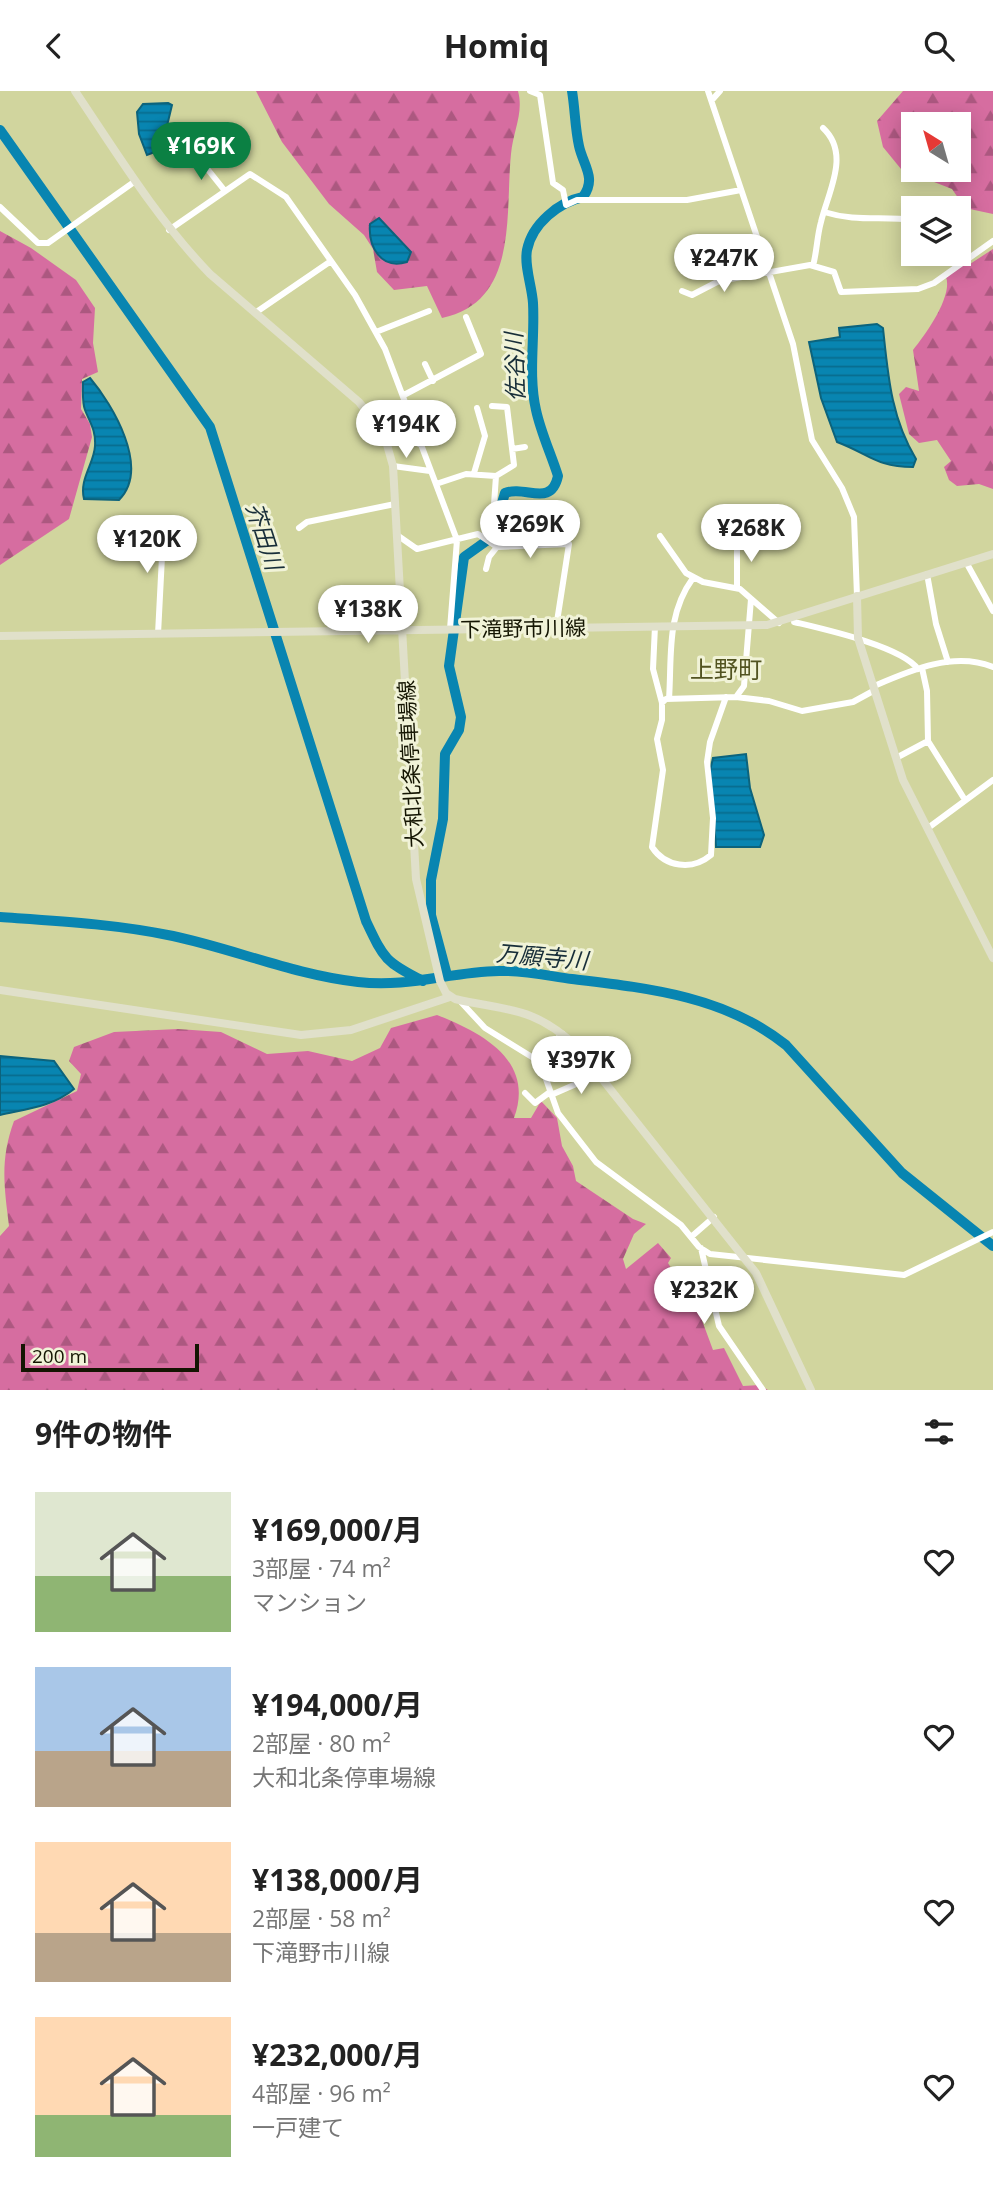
<!DOCTYPE html>
<html lang="ja">
<head>
<meta charset="utf-8">
<style>
  body { margin:0; font-family:"Open Sans","Noto Sans JP",sans-serif; background:#f2f2f2; color:#222; height:100vh; display:flex; flex-direction:column; font-size:26px; white-space:nowrap }
  * { box-sizing:border-box; margin:0 }
  p { font-size:23px; color:#767676 }
  .icon { flex:none; width:38px; height:38px; fill:none; stroke:currentColor; stroke-width:2; stroke-linecap:round; stroke-linejoin:round }
  .map { position:relative; height:1299px; overflow:hidden }
  .side { display:flex; flex-direction:column; background:#fff; flex:1 }
  .side>* { flex:none }
  .needle { width:46px; rotate:323deg }
  .fabs { position:absolute; left:901px; top:21px; display:grid; gap:14px }
  .fabs a { display:grid; place-items:center; width:70px; height:70px; border-radius:0px; background:#fff; box-shadow:0 4px 18px #0003; font-size:35px }
  .scale { position:absolute; left:21px; bottom:18px; width:178px; box-sizing:border-box; padding-left:7px; border:4px solid #141502; border-top:0; font-size:19px; line-height:24px; white-space:nowrap; color:#141502; -webkit-text-stroke:5px #f1f3d8; paint-order:stroke }
  .price { position:absolute; translate:-50% -60px; padding:0 16px; border-radius:24px; background:#fff; color:#222; font-size:23px; line-height:46px; filter:drop-shadow(0 2px 4px #0008) }
  .price::after { content:''; position:absolute; left:50%; top:42px; width:21px; height:16px; margin-left:-10px; background:inherit; clip-path:polygon(0 0,100% 0,50% 100%) }
  .price.current { background:#0b8043; color:#fff }
  ul { padding:0; list-style:none }
  li { display:flex; align-items:center; gap:21px; height:175px; padding:0 35px }
  li span { display:grid; place-items:center; flex:none; width:196px; height:140px; border-radius:0px; color:#555 }
  li>.icon { margin-inline-start:auto }
  span .icon { width:84px; height:84px; fill:#fffc; stroke-width:1 }
  li b { font-size:30px }
  h2 { display:flex; justify-content:space-between; align-items:center; height:84px; padding:0 35px; font-size:30px }
  header { display:flex; justify-content:space-between; align-items:center; height:91px; padding:0 35px; background:#fff; font-size:32px; font-weight:700 }
  .map>svg:first-child { display:block }
  .forest { fill:url(#forest-firs); fill-rule:evenodd }
  .water { fill:url(#water-rules); stroke:#0c637c; stroke-width:2 }
  .lines { fill:none; stroke-linecap:round; stroke-linejoin:round }
  .river { stroke:#0885b1; stroke-width:10 }
  .street { stroke:#fff; stroke-width:6 }
  .secondary { stroke:#e0e0ca; stroke-width:8 }
  .labels { text-anchor:middle; dominant-baseline:central; stroke-width:6; stroke-linejoin:round; paint-order:stroke }
  .street-label { font-size:21px; fill:#141502; stroke:#f1f3d8 }
  .water-label { font-size:23px; font-style:italic; fill:#182e39; stroke:#f1f3d8 }
  .quarter-label { font-size:24px; fill:#525421; stroke:#f1f3d8 }
</style>
</head>
<body>
<header><svg class="icon" aria-label="back" viewBox="0 0 24 24"><path d="M15 5l-7 7 7 7"/></svg>Homiq<svg class="icon" aria-label="search" viewBox="0 0 24 24"><circle cx="10" cy="10" r="6"/><path d="M15 15l6 6"/></svg></header>
<div class="map">
<svg width="993" height="1299" viewBox="0 0 993 1299">
  <defs>
    <pattern id="forest-firs" width="22" height="20" patternUnits="userSpaceOnUse" patternTransform="scale(1.75)"><rect width="22" height="20" fill="#d66da0"/><path d="M5 1l3.5 6h-7zM16 11l3.5 6h-7z" fill="#ac5880"/></pattern>
    <pattern id="water-rules" width="6" height="5" patternUnits="userSpaceOnUse" patternTransform="scale(1.75)"><rect width="6" height="5" fill="#0885b1"/><path d="M0 2.5h6" fill="none" stroke="#086c8e"/></pattern>
  </defs>
  <rect width="100%" height="100%" fill="#d1d59e"/>
  <!-- forest -->
  <path class="forest" d="M 256,0 L 518,0 C 524,22 513,40 511,63 C 505,123 519,211 442,227 L 427,195 L 394,199 L 377,181 L 373,158 L 364,144 L 329,113 L 282,51 Z
    M 903,0 L 993,0 L 993,123 L 965,117 L 952,98 L 901,78 L 883,56 L 877,30 ZM 959,33 L 959,79 L 914,79 L 914,33 Z
    M 0,140 L 31,157 L 76,189 L 95,217 L 93,252 L 98,281 L 82,288 L 81,318 L 90,333 L 92,346 L 69,428 L 0,474 Z
    M 993,158 L 993,398 L 979,393 L 957,395 L 949,389 L 944,376 L 951,370 L 937,349 L 919,352 L 909,343 L 899,303 L 906,296 L 919,300 L 913,259 C 926,243 953,205 946,186 L 963,171 L 970,173 Z
    M 437,924 C 483,942 535,970 514,1027 L 531,1027 L 541,1010 L 557,1027 L 562,1055 L 573,1075 L 576,1090 L 633,1128 L 646,1133 L 634,1143 L 623,1168 L 626,1178 L 658,1152 L 671,1167 L 668,1172 L 700,1224 L 713,1259 L 724,1257 L 743,1295 L 760,1294 L 768,1299 L 0,1299 L 0,1145 L 9,1135 C 4,1095 0,1068 14,1030 L 77,1000 L 81,983 L 69,970 L 74,956 L 114,941 L 178,938 L 221,941 L 267,963 L 308,960 L 352,970 L 380,957 L 391,937 Z"/>
  <!-- water -->
  <path class="water" d="M 168,12 L 172,14 L 167,35 L 155,61 L 147,64 L 139,43 L 137,21 L 143,13 Z
    M 379,127 L 411,161 L 407,171 C 381,179 368,156 370,133 Z
    M 877,233 L 883,237 C 888,284 891,327 916,368 L 913,376 C 876,376 869,363 837,351 L 821,307 L 809,251 L 840,246 L 839,237 Z
    M 90,287 C 112,313 151,377 119,409 L 84,408 C 79,388 94,373 95,355 C 96,339 90,332 85,319 C 82,311 83,300 83,291 Z
    M 746,663 L 750,697 L 764,744 L 760,756 L 716,756 L 710,680 L 713,667 Z
    M 0,965 L 54,970 L 74,998 C 52,1016 26,1018 0,1024 Z"/>
  <g class="lines">
    <!-- river -->
    <path class="river" d="M 0,39 L 210,336 L 366,830 C 384,868 385,871 423,890
      M 0,826 C 58,830 116,833 173,845 C 234,858 295,884 358,891 C 408,897 449,881 499,880 C 523,879 549,885 572,888 C 648,897 725,905 786,954 L 902,1082 L 993,1155
      M 447,884 L 431,824 L 431,789 L 443,728 L 445,663 L 459,639 L 461,626 L 449,575 L 464,466 L 492,446 L 505,402 C 526,394 551,417 558,385 C 551,363 541,342 536,319 C 528,284 535,248 533,212 C 532,195 524,175 527,159 C 532,133 559,111 583,106 C 597,87 583,74 579,55 C 575,37 575,18 572,0"/>
    <!-- street -->
    <path class="street" d="M 530,0 L 540,4 L 553,92 L 563,99 L 566,114 L 577,109 L 687,109 L 741,99
      M 708,0 L 793,253 L 812,349 L 842,397 L 854,426 L 857,505
      M 712,9 L 720,0
      M 197,65 L 225,100
      M 0,116 L 38,152 L 48,152 L 134,91
      M 824,121 C 856,131 881,125 914,129
      M 169,139 L 250,83 L 286,106 L 355,204 L 385,258 L 457,449 L 450,538
      M 813,175 C 817,160 817,145 821,131 C 828,101 851,63 823,37
      M 682,200 L 692,204 L 719,190 L 810,174 L 834,181 L 841,201 L 918,198 L 934,192 L 993,150
      M 255,222 L 331,170
      M 376,241 L 429,220
      M 425,273 L 433,290
      M 404,304 L 481,263 L 466,226
      M 419,353 L 450,324
      M 512,358 L 525,356
      M 393,375 L 430,380
      M 474,382 L 485,345 L 477,317
      M 436,393 L 466,383 L 496,385
      M 299,437 L 307,431 L 395,413
      M 397,444 L 417,458 L 478,443 L 497,456
      M 484,445 L 493,428 L 496,385 L 514,374 L 507,316 L 492,315
      M 660,445 L 686,482 L 703,491 L 740,498 L 779,532
      M 966,471 L 993,520
      M 486,478 L 489,466 L 497,456 L 569,453 L 556,537
      M 927,483 L 936,533 L 948,571
      M 737,497 L 737,448
      M 794,528 L 794,531 C 823,538 901,555 918,578
      M 655,535 L 653,578 L 662,612 L 662,629 L 657,648 L 663,679 L 652,756 C 665,776 692,780 711,764 L 713,727 L 707,671 L 710,651 L 726,606
      M 158,543 L 164,427
      M 922,577 L 927,600 L 928,650 L 965,709
      M 874,595 C 911,579 954,560 993,576
      M 736,606 L 744,595 L 751,508
      M 669,608 C 672,565 666,524 693,487
      M 662,612 L 666,608 L 736,606 L 769,610 L 802,620 L 853,611 L 875,599
      M 896,667 L 928,650
      M 928,737 L 993,689
      M 460,910 L 485,937 L 540,971 L 558,1022 L 596,1071 L 681,1134 L 699,1156 L 710,1163 L 904,1184 L 993,1141
      M 534,966 L 563,943
      M 525,1002 L 535,1012 L 550,1001
      M 551,1004 L 599,983
      M 691,1146 L 714,1126
      M 701,1157 L 719,1235 L 763,1299"/>
    <!-- secondary -->
    <path class="secondary" d="M 75,0 C 118,64 157,128 210,183 L 359,311 L 384,343 L 393,375 L 416,788 L 440,890 L 446,902 L 455,908 C 507,920 533,915 576,955 L 756,1182 L 811,1299
      M 857,505 L 858,547 L 903,689 L 993,867
      M 0,545 L 767,534 L 993,463
      M 0,899 L 301,944 L 351,939 L 450,906"/>
  </g>
  <g class="labels">
    <!-- street labels -->
    <g class="street-label">
      <text transform="translate(523 537) rotate(-1)">下滝野市川線</text>
      <text transform="translate(410 673) rotate(-93)">大和北条停車場線</text>
    </g>
    <!-- water labels -->
    <g class="water-label">
      <text transform="translate(514 276) rotate(-92)">佐谷川</text>
      <text transform="translate(265 445) rotate(72)">芥田川</text>
      <text transform="translate(542 865) rotate(5)">万願寺川</text>
    </g>
    <!-- quarter labels -->
    <g class="quarter-label">
      <text x="726" y="577">上野町</text>
    </g>
  </g>
</svg>
<div class="fabs">
<a><svg class="needle" viewBox="-14 -14 28 28"><path d="M0-13l5 13h-10z" fill="#e53935"/><path d="M0 13l5-13h-10z" fill="#767676"/></svg></a>
<a><svg class="icon" aria-label="layers" viewBox="0 0 24 24"><path d="M12 4l9 5-9 5-9-5zM3 14l9 5 9-5"/></svg></a>
</div>
<div class="scale">200 m</div>
<b class="price current" style="left:201px;top:91px">¥169K</b>
<b class="price" style="left:724px;top:203px">¥247K</b>
<b class="price" style="left:406px;top:369px">¥194K</b>
<b class="price" style="left:530px;top:469px">¥269K</b>
<b class="price" style="left:751px;top:473px">¥268K</b>
<b class="price" style="left:147px;top:484px">¥120K</b>
<b class="price" style="left:368px;top:554px">¥138K</b>
<b class="price" style="left:581px;top:1005px">¥397K</b>
<b class="price" style="left:704px;top:1235px">¥232K</b>
</div>
<section class="side">
<h2>9件の物件<svg class="icon" aria-label="filters" viewBox="0 0 24 24"><path d="M4 7h16M4 17h16"/><circle cx="9" cy="7" r="2"/><circle cx="15" cy="17" r="2"/></svg></h2>
<ul>
<li><span style="background:linear-gradient(#dfe7d0 60%,#8fb573 0)"><svg class="icon" aria-label="home" viewBox="0 0 24 24"><path d="M3 11l9-7 9 7M6 9v11h12V9"/></svg></span><div><b>¥169,000/月</b><p>3部屋 · 74 m²</p><p>マンション</p></div><svg class="icon" aria-label="heart" viewBox="0 0 24 24"><path d="M12 20l-8-8c-3-5 5-10 8-4 3-6 11-1 8 4z"/></svg></li>
<li><span style="background:linear-gradient(#a9c7e8 60%,#b9a48a 0)"><svg class="icon" aria-label="home" viewBox="0 0 24 24"><path d="M3 11l9-7 9 7M6 9v11h12V9"/></svg></span><div><b>¥194,000/月</b><p>2部屋 · 80 m²</p><p>大和北条停車場線</p></div><svg class="icon" aria-label="heart" viewBox="0 0 24 24"><path d="M12 20l-8-8c-3-5 5-10 8-4 3-6 11-1 8 4z"/></svg></li>
<li><span style="background:linear-gradient(#ffd9b3 65%,#b9a48a 0)"><svg class="icon" aria-label="home" viewBox="0 0 24 24"><path d="M3 11l9-7 9 7M6 9v11h12V9"/></svg></span><div><b>¥138,000/月</b><p>2部屋 · 58 m²</p><p>下滝野市川線</p></div><svg class="icon" aria-label="heart" viewBox="0 0 24 24"><path d="M12 20l-8-8c-3-5 5-10 8-4 3-6 11-1 8 4z"/></svg></li>
<li><span style="background:linear-gradient(#ffd9b3 70%,#8fb573 0)"><svg class="icon" aria-label="home" viewBox="0 0 24 24"><path d="M3 11l9-7 9 7M6 9v11h12V9"/></svg></span><div><b>¥232,000/月</b><p>4部屋 · 96 m²</p><p>一戸建て</p></div><svg class="icon" aria-label="heart" viewBox="0 0 24 24"><path d="M12 20l-8-8c-3-5 5-10 8-4 3-6 11-1 8 4z"/></svg></li>
</ul>
</section>
</body>
</html>
